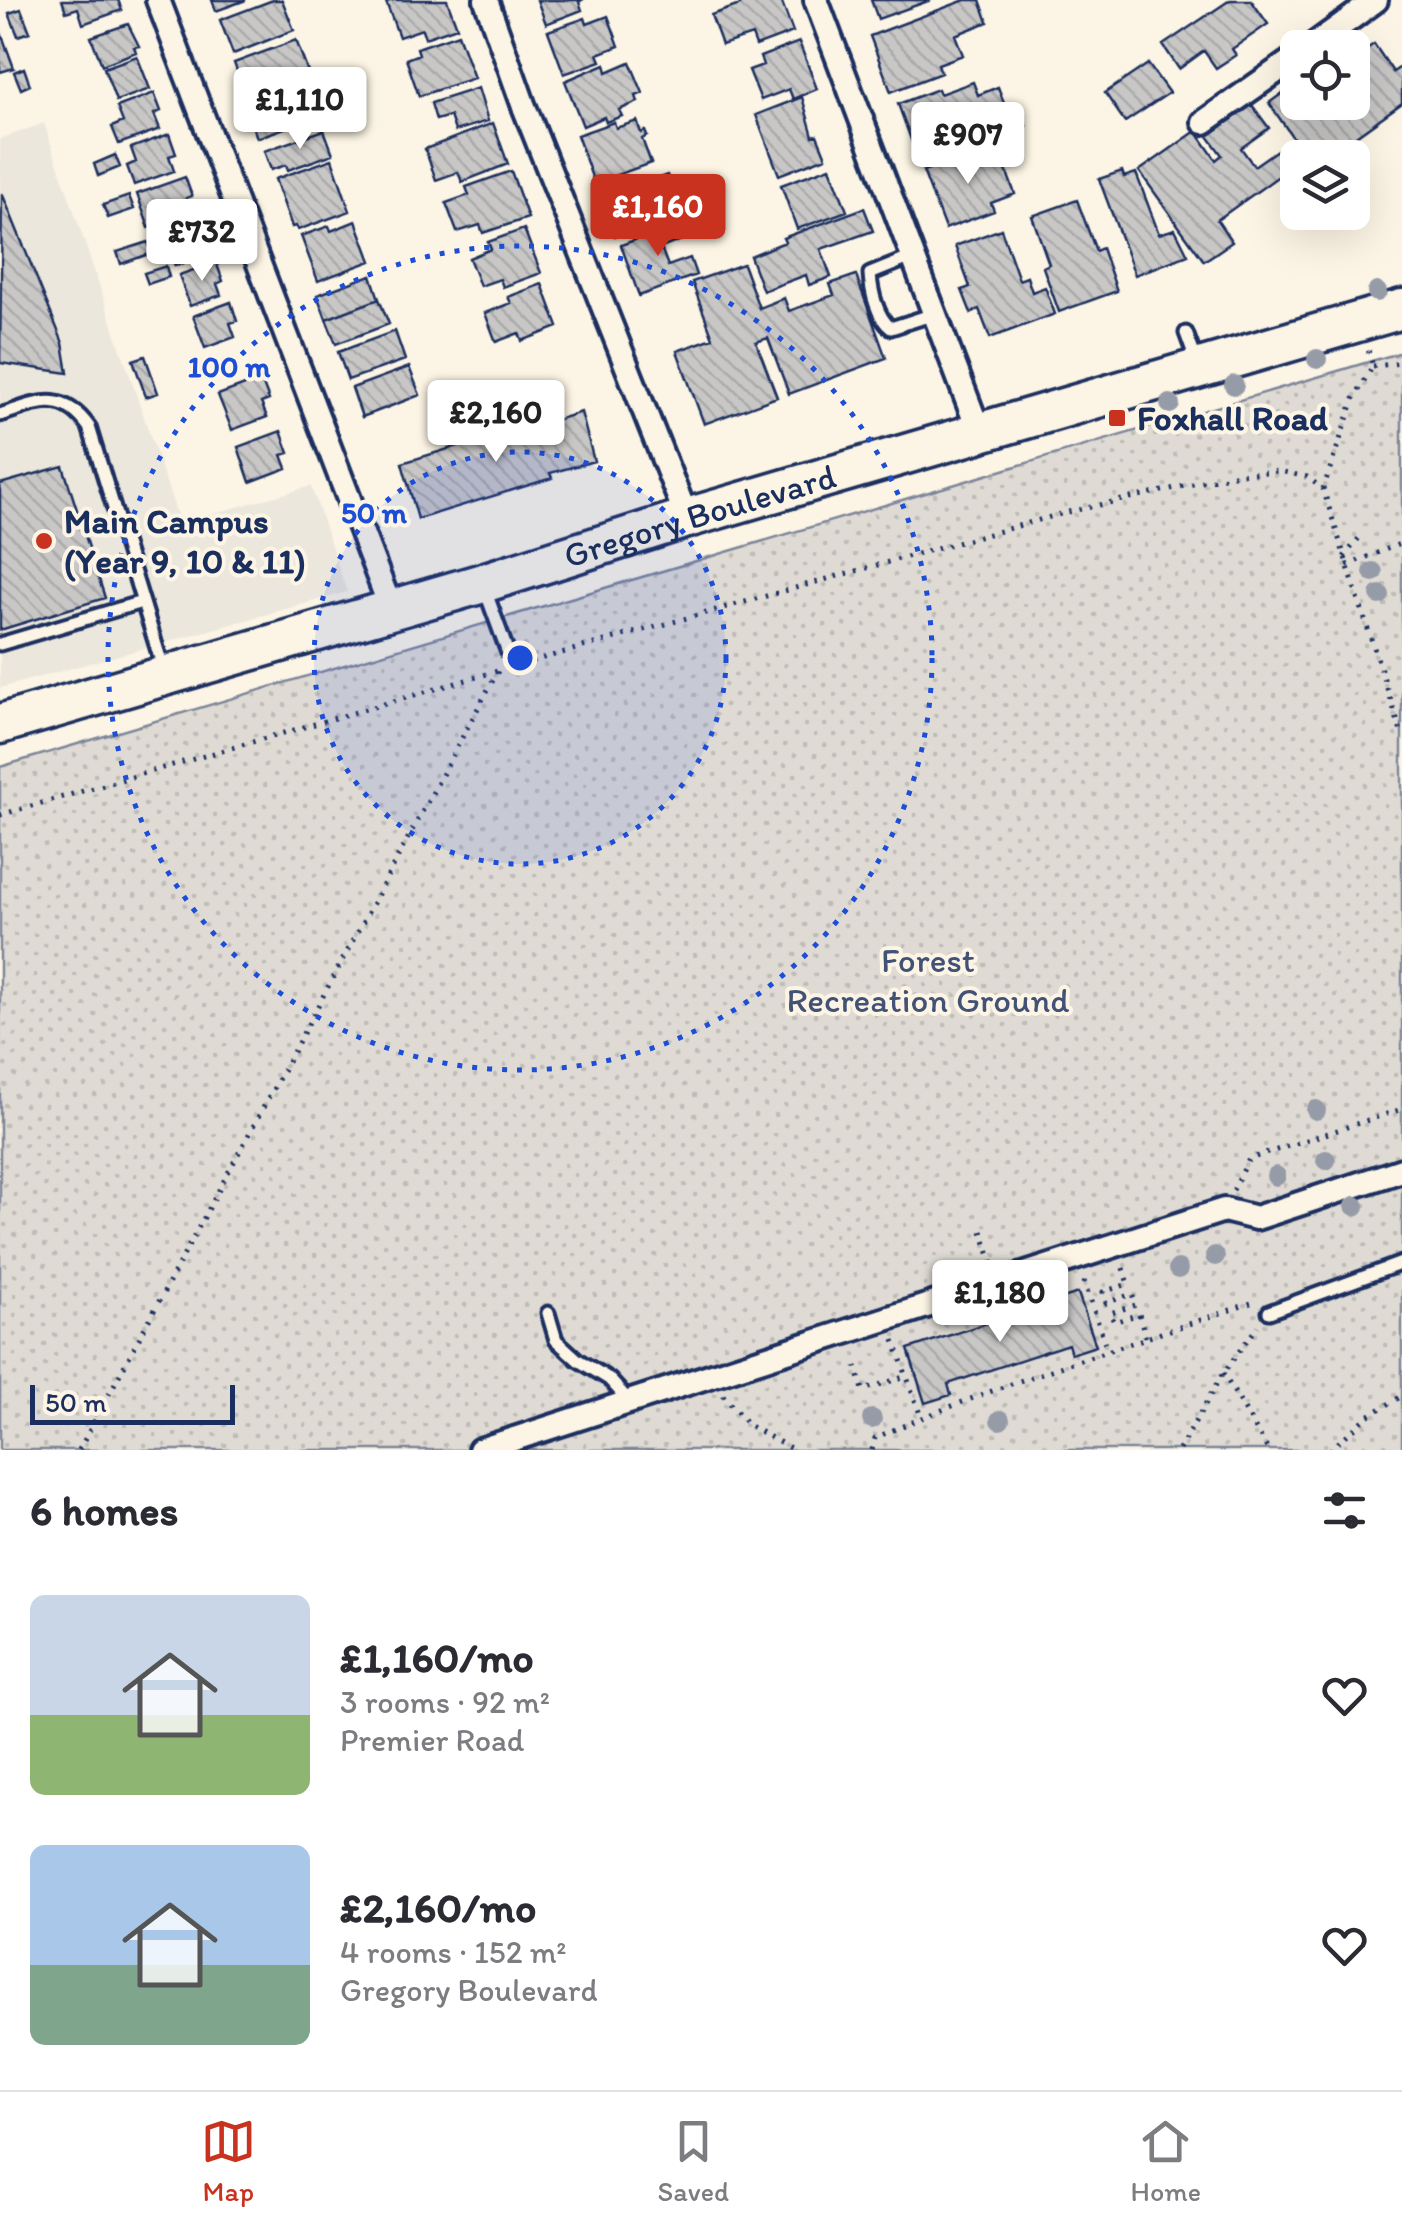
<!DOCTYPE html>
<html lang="en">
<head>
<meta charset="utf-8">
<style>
  body { margin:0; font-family:Itim,sans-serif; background:#f7f7f7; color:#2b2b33; height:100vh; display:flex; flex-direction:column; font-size:38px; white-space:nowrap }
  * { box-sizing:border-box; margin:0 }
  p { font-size:32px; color:#7c7c81 }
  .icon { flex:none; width:55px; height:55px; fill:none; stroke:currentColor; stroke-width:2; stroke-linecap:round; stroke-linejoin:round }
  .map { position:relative; height:1450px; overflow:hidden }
  .side { display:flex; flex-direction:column; background:#fff; flex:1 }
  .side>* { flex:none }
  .fabs { position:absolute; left:1280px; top:30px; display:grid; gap:20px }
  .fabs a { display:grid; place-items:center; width:90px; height:90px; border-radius:15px; background:#fff; box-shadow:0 10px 40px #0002; font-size:50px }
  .scale { position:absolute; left:30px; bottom:25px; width:205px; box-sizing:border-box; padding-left:10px; border:5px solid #1b2f5e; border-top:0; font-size:28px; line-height:35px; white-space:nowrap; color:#1b2f5e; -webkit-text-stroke:8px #fcf5e5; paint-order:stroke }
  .price { position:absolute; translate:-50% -85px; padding:0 22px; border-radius:10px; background:#fff; color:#222; font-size:32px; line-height:65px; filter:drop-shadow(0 2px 5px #0008) }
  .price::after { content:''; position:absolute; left:50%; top:60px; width:30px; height:22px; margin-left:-15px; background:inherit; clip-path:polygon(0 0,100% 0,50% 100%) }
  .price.active { background:#c8321e; color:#fff }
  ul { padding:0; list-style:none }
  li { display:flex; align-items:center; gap:30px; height:250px; padding:0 30px }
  li span { display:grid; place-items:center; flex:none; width:280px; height:200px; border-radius:15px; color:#555 }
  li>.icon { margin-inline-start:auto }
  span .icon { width:120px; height:120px; fill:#fffc; stroke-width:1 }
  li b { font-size:42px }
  h2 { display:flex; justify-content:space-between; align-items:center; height:120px; padding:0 30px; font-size:42px }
  .tab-bar { display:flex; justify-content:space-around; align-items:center; height:140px; border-top:2px solid #e1e1e2; background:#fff; font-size:28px; color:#7c7c81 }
  .tab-bar a { display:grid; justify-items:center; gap:5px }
  .tab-bar .active { color:#c8321e }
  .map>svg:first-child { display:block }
  .built { fill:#ece7dc }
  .park { fill:url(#park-dots); stroke:#7d8599; stroke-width:2.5 }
  .building { fill:url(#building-back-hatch); stroke:#1b2f5e; stroke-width:2.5 }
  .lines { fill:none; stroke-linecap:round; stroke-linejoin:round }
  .lane-casing { stroke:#1b2f5e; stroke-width:19 }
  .street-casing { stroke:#1b2f5e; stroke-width:30 }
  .primary-casing { stroke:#1b2f5e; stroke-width:45 }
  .path { stroke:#1b2f5e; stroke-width:5; stroke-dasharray:2.5 8; stroke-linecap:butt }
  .lane { stroke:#fcf5e5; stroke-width:11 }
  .street { stroke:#fcf5e5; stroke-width:22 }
  .primary { stroke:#fcf5e5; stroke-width:38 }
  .tree { fill:#969ba8 }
  .ring { fill:none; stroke:#1d4ed8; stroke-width:5; stroke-dasharray:5 10 }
  .poi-dot { fill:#c8321e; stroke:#fcf5e5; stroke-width:4 }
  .labels { text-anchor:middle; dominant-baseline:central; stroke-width:8; stroke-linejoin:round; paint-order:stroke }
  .poi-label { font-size:35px; font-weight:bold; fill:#1b2f5e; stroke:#fcf5e5; text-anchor:start }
  .street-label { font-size:35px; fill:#1b2f5e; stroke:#fcf5e5 }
  .park-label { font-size:35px; fill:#425176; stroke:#fcf5e5 }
  .centre { fill:#1d4ed8; stroke:#fcf5e5; stroke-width:5 }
  .ring-label { font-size:30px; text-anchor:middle; font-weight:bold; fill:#1d4ed8; stroke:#fcf5e5; stroke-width:8; stroke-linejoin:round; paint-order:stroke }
</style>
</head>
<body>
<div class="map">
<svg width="1402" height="1450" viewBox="0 0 1402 1450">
  <defs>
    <pattern id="park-dots" width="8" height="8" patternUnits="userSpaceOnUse" patternTransform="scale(2.5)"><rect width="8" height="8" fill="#dfdbd4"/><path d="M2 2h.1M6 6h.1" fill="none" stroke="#bfbcb8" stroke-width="1.8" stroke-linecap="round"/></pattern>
    <pattern id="building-back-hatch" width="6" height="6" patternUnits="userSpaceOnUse" patternTransform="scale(2.5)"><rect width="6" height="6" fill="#c8c7c6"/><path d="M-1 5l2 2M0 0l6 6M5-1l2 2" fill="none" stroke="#ababac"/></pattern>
  </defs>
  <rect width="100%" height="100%" fill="#fcf5e5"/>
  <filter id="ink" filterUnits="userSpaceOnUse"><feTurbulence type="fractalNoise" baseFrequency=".01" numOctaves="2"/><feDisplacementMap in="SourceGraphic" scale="20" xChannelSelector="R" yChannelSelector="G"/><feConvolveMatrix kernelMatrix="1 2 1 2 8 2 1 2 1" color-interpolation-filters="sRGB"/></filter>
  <g filter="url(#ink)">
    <!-- built -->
    <path class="built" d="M 44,123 L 180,523 L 311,486 L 347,592 L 0,688 L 0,139 Z"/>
    <!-- park -->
    <path class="park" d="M 1402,352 L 1402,1450 L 0,1450 L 0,767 Z"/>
    <!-- building -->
    <path class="building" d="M 62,0 L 118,0 L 122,10 L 83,24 L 78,8 L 66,12 Z
      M 212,0 L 246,0 L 216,11 Z
      M 273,0 L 282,0 L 294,30 L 233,54 L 220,20 Z
      M 393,0 L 447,0 L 457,27 L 425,38 L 422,29 L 399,37 L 386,2 Z
      M 537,0 L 582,0 L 579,2 L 582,10 L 546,24 Z
      M 738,0 L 781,0 L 793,32 L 756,46 L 752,35 L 722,45 L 711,15 L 740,5 Z
      M 871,0 L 931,0 L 878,19 Z
      M 965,0 L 980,0 L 988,22 L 955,35 L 963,55 L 938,64 L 941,73 L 891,92 L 870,36 Z
      M 1230,0 L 1251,0 L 1268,24 L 1232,49 L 1236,55 L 1216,68 L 1204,51 L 1179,69 L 1163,45 Z
      M 21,9 L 30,32 L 18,36 L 9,13 Z
      M 608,16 L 619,46 L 598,54 L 601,61 L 564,74 L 548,31 L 585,18 L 587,24 Z
      M 128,24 L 139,46 L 134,47 L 136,52 L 102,65 L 91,37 Z
      M 0,30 L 14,68 L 0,72 Z
      M 458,34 L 474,78 L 419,96 L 406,59 L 419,54 L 417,48 Z
      M 296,40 L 309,75 L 247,98 L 234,63 Z
      M 799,42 L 817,89 L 793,99 L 789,89 L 761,100 L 749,70 L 763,65 L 760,57 Z
      M 1374,44 L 1393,72 L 1402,66 L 1402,103 L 1325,158 L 1307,158 L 1269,103 L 1298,82 L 1298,102 L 1352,102 L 1352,59 Z
      M 137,56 L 150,89 L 116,101 L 104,68 Z
      M 630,62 L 643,93 L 636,96 L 638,102 L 619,110 L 622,116 L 606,122 L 604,117 L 583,126 L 565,81 L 605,64 L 607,72 Z
      M 1148,64 L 1169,93 L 1125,122 L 1105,93 Z
      M 24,68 L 30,85 L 21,89 L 14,72 Z
      M 973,82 L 978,95 L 998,87 L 1004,103 L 985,110 L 990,123 L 1021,111 L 1026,126 L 968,148 L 965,139 L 917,156 L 898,104 L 938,89 L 940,94 Z
      M 310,85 L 321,115 L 257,138 L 246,108 Z
      M 478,88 L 488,121 L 455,131 L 450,116 L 436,120 L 431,103 Z
      M 154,93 L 161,111 L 154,114 L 160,129 L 119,144 L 112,127 L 123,122 L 117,107 Z
      M 802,97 L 813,136 L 817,135 L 826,157 L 779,175 L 756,115 Z
      M 1252,105 L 1269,128 L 1241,148 L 1254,166 L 1277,150 L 1290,168 L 1217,220 L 1232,242 L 1204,261 L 1139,171 L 1196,131 L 1216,160 L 1222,155 L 1208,136 Z
      M 637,121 L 641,133 L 645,131 L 647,136 L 642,139 L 651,163 L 594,183 L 577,135 L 614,122 L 616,128 Z
      M 493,123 L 508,164 L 462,182 L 458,172 L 436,180 L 425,149 Z
      M 324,130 L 333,154 L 288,170 L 286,165 L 271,170 L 264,151 Z
      M 169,134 L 176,154 L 169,156 L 174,171 L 134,185 L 127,166 L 136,162 L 131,148 Z
      M 999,151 L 1015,194 L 991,203 L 994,211 L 945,229 L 923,171 L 976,152 L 978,159 Z
      M 115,155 L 120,167 L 98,176 L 94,164 Z
      M 332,159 L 350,211 L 298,230 L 296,226 L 292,227 L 275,179 Z
      M 830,167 L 847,211 L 797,229 L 781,185 Z
      M 511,171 L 528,218 L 483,233 L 480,225 L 457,232 L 446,203 L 469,195 L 466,187 Z
      M 1122,171 L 1124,177 L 1136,173 L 1159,234 L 1175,229 L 1188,255 L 1135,275 L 1099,179 Z
      M 667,175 L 670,182 L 665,183 L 673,205 L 648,214 L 651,223 L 615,236 L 599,190 L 634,177 L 637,186 Z
      M 185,177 L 192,196 L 186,198 L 191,213 L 149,228 L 137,194 Z
      M 2,193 L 63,343 L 68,373 L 0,363 Z
      M 129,196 L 134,209 L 108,218 L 103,205 Z
      M 1077,200 L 1096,251 L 1102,248 L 1117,291 L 1059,312 L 1043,267 L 1049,264 L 1032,216 Z
      M 864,208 L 873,231 L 821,249 L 831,277 L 809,285 L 806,275 L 763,291 L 750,256 L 785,242 L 783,238 Z
      M 201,219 L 208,237 L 201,240 L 206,255 L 175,266 L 163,233 Z
      M 691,219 L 697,234 L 661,248 L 668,266 L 690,258 L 696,275 L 639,296 L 621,245 Z
      M 356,221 L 371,261 L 318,281 L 301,236 L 329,226 L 331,231 Z
      M 524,229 L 541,273 L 503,287 L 500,279 L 480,286 L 469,258 L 491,249 L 488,242 Z
      M 1001,229 L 1019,280 L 1027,277 L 1032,292 L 1045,287 L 1055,314 L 990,338 L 979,309 L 971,313 L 962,290 L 970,287 L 955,246 Z
      M 148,242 L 152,253 L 121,264 L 117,252 Z
      M 216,262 L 223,281 L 217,284 L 221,295 L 190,306 L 179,275 Z
      M 743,264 L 759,308 L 784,298 L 789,311 L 834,295 L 830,284 L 856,275 L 886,358 L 789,394 L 768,338 L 756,342 L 777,397 L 704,424 L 677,351 L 713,338 L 692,282 Z
      M 166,266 L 169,277 L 148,284 L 144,273 Z
      M 371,275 L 379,299 L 326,319 L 317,295 Z
      M 542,284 L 558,327 L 522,341 L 519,333 L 496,342 L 485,313 L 511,303 L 508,297 Z
      M 379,299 L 389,324 L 336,344 L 326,319 Z
      M 231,302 L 237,321 L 230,323 L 235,337 L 205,348 L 193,316 Z
      M 395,331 L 405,360 L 348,380 L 338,352 Z
      M 145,356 L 158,393 L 146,397 L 133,360 Z
      M 409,367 L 420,395 L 362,417 L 352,388 Z
      M 261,379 L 269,400 L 261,403 L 267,417 L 232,430 L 218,395 Z
      M 581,412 L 594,461 L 550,473 L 552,478 L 418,519 L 402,463 L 537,422 L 538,426 Z
      M 281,431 L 289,453 L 282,455 L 287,468 L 250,482 L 238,447 Z
      M 63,466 L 105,598 L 0,630 L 0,484 Z
      M 1078,1293 L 1096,1346 L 1071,1354 L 1068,1344 L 948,1384 L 951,1395 L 925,1403 L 908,1349 Z"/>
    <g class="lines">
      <!-- lane casing -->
      <g class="lane-casing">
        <path id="lane" d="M 912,257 L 870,274 C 871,291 877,318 891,328 L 934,314
          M 1186,333 L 1197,363
          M 0,415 C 38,403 62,389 89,427 L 164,671
          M 484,587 L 508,653
          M 0,644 L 142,602
          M 1269,1312 L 1402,1263
          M 548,1313 L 556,1340 L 578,1360 L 609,1379 L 630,1402"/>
      </g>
      <!-- street casing -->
      <g class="street-casing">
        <path id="street" d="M 158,0 L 391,609
          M 486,0 L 523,104 L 687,518
          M 816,0 L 980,434
          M 1310,48 L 1376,0
          M 1204,122 L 1298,56
          M 480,1450 L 1224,1210 L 1256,1218 L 1402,1170"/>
      </g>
      <!-- primary casing -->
      <g class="primary-casing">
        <g id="primary">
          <path id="s1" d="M 0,724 L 483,583 L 687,518 L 1402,309"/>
        </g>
      </g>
      <!-- path -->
      <path class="path" d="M 1373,366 L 1402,363
        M 1323,489 L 1354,399 L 1373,366 L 1368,349
        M 1344,557 L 1363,533
        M 1347,565 L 1402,543
        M 522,664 L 1068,512 L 1238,474 L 1279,471 L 1307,477 L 1323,489 L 1402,735
        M 0,815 L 501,670
        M 1233,1190 L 1249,1159 L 1402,1109
        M 982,1231 L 992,1262
        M 1123,1268 L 1128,1284 L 1103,1292 L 1106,1303 L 1132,1294 L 1136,1305 L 1110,1313 L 1114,1322 L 1139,1314 L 1146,1339
        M 1084,1281 L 1107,1349
        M 894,1340 L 921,1417
        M 856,1366 L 863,1390 L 907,1376
        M 1223,1373 L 1268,1450
        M 723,1395 L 748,1425 L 794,1450
        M 79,1450 L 499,669
        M 872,1450 L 875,1438 C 997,1384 1125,1346 1251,1303
        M 1179,1450 L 1223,1373 L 1258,1326
        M 1330,1450 L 1368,1416 L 1402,1396"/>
      <!-- lane -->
      <use href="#lane" class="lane"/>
      <!-- street -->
      <use href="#street" class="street"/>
      <!-- primary -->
      <use href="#primary" class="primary"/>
    </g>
    <!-- trees -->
    <g class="tree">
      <circle cx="1377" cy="292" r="10"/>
      <circle cx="1317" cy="359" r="10"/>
      <circle cx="1234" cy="385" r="10"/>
      <circle cx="1170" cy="404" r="10"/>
      <circle cx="1373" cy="572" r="10"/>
      <circle cx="1380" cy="595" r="10"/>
      <circle cx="1316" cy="1110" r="10"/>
      <circle cx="1326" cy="1160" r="10"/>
      <circle cx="1276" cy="1176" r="10"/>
      <circle cx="1355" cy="1206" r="10"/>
      <circle cx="1215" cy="1256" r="10"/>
      <circle cx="1178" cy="1269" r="10"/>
      <circle cx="872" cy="1419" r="10"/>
      <circle cx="1000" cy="1420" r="10"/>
    </g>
  </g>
  <!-- distance rings -->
  <circle cx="520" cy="658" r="206" fill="#1d4ed8" fill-opacity=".12"/>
  <g class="ring">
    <circle cx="520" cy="658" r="206"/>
    <circle cx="520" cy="658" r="412"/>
  </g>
  <!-- markers -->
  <g class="poi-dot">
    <rect x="1107" y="408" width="20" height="20" rx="5"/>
    <circle cx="44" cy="541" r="10"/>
  </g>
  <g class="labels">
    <!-- poi labels -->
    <g class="poi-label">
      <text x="1137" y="418">Foxhall Road</text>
      <text x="64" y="521">Main Campus<tspan x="64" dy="40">(Year 9, 10 &amp; 11)</tspan></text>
    </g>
    <!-- street labels -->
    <g class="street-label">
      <text stroke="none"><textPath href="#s1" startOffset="730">Gregory Boulevard</textPath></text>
    </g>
    <!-- park labels -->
    <g class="park-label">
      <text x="928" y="960">Forest<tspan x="928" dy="40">Recreation Ground</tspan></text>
    </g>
  </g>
  <circle cx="520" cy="658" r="15" class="centre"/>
  <g class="ring-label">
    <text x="229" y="377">100 m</text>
    <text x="374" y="523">50 m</text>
  </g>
</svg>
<div class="fabs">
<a><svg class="icon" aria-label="locate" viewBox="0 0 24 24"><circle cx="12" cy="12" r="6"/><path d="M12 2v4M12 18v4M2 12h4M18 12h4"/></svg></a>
<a><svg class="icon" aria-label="layers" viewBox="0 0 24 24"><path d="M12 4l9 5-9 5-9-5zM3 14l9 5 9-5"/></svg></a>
</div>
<div class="scale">50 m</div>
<b class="price" style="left:300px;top:152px">£1,110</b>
<b class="price" style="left:968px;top:187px">£907</b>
<b class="price active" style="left:658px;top:259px">£1,160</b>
<b class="price" style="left:202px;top:284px">£732</b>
<b class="price" style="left:496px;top:465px">£2,160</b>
<b class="price" style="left:1000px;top:1345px">£1,180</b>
</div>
<section class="side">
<h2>6 homes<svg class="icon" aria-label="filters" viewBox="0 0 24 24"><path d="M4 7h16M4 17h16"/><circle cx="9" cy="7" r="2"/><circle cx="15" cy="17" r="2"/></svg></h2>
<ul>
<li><span style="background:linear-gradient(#c9d6e8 60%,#8fb573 0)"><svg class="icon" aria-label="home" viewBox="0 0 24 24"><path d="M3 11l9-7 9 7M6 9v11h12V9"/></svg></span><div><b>£1,160/mo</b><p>3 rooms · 92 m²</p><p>Premier Road</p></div><svg class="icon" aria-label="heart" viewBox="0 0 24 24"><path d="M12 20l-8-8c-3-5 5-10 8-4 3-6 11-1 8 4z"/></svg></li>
<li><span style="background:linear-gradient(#a9c7e8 60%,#7fa58c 0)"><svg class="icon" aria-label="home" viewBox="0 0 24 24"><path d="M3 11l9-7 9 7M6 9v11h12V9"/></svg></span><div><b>£2,160/mo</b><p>4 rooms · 152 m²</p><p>Gregory Boulevard</p></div><svg class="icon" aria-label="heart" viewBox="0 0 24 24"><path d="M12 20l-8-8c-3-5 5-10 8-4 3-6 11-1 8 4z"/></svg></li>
</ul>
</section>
<nav class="tab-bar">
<a class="active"><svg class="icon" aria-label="map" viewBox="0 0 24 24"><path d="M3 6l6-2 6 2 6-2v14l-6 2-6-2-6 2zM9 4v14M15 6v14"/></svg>Map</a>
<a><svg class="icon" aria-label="saved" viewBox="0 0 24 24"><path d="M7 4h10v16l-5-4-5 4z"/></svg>Saved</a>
<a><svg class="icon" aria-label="home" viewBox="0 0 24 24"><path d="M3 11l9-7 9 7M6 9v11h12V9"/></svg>Home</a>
</nav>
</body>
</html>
